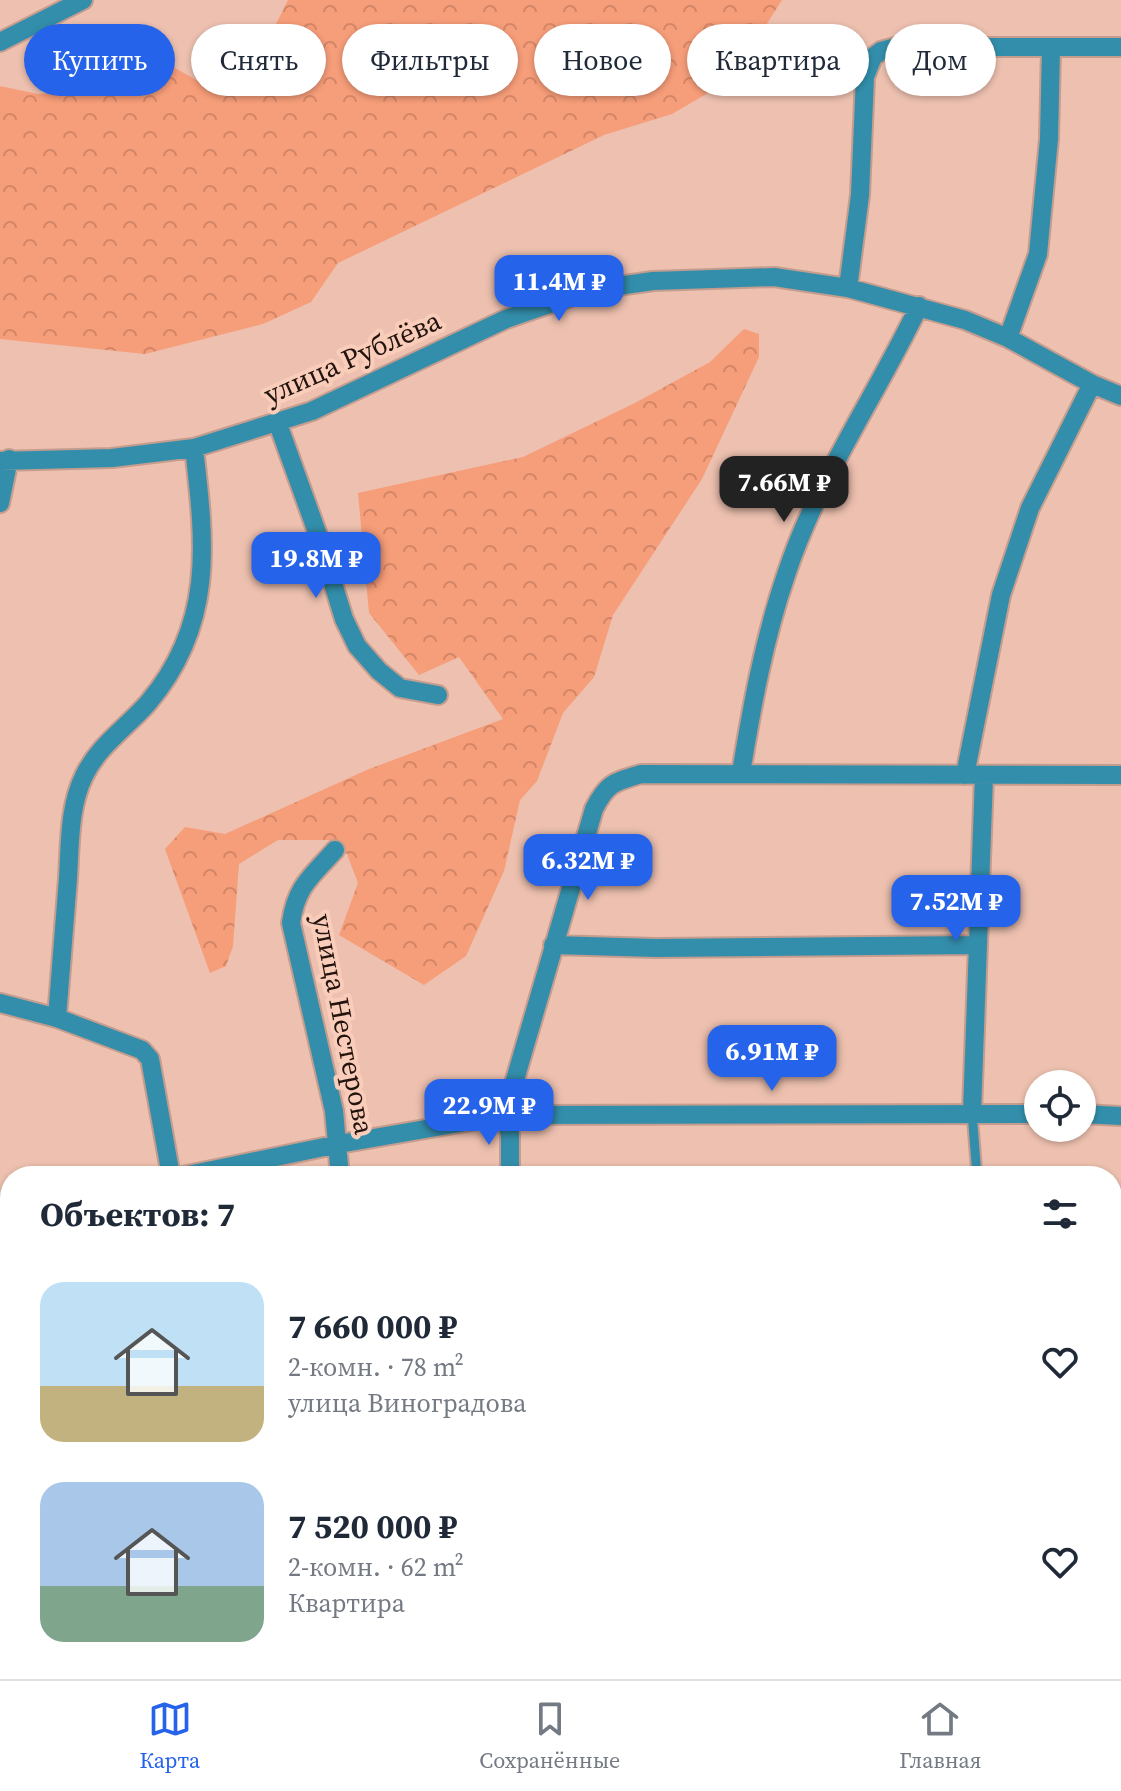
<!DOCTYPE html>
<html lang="ru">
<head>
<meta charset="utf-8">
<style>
  body { margin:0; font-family:"Source Serif 4",serif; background:#f6f6f7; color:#1f2937; height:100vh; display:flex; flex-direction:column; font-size:30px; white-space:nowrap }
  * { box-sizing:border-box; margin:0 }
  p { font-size:26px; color:#747a83 }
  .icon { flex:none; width:44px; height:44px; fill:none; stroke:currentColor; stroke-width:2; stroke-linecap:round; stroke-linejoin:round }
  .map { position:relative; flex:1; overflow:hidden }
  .drawer { position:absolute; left:0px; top:1166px; width:1122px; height:514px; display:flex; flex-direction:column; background:#fff; border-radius:32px 32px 0 0; box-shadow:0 2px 6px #0004 }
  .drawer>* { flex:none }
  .top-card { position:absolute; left:24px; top:24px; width:1074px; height:72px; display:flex; gap:16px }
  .fabs { position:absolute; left:1024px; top:1070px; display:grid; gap:16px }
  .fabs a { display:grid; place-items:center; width:72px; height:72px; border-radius:50%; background:#fff; box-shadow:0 2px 6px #0004; font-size:40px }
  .price { position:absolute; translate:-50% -68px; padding:0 18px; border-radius:16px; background:#2563eb; color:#fff; font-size:26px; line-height:52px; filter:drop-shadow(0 2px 4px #0008) }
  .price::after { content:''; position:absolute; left:50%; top:48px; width:24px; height:18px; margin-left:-12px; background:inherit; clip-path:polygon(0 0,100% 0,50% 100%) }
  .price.active { background:#222; color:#fff }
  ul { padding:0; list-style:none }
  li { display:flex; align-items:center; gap:24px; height:200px; padding:0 40px }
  li span { display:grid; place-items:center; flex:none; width:224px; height:160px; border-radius:24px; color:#555 }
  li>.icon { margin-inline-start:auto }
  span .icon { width:96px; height:96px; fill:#fffc; stroke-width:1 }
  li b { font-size:34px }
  h2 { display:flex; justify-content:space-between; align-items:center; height:96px; padding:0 40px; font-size:34px }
  .chip { padding:0 28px; border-radius:36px; background:#fff; box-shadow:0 2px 6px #0004; font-size:28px; line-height:72px }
  .chip.active { background:#2563eb; color:#fff }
  .menu { display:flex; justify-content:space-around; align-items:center; height:112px; border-top:2px solid #e0e1e3; background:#fff; font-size:22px; color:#747a83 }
  .menu a { display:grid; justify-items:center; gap:4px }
  .menu .active { color:#2563eb }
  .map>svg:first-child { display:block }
  .forest { fill:url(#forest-crowns) }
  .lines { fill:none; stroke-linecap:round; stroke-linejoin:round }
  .service-casing { stroke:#c49d8f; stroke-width:13 }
  .minor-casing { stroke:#c49d8f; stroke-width:22 }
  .service { stroke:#338eab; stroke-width:9 }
  .minor { stroke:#338eab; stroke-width:18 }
  .labels { text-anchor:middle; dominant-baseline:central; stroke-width:8; stroke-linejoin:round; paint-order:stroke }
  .street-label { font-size:28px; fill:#22130d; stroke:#facdbb }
</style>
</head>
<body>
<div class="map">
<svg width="1121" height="1679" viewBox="0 0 1121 1679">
  <defs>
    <pattern id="forest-crowns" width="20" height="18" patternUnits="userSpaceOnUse" patternTransform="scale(2)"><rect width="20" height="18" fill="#f69d79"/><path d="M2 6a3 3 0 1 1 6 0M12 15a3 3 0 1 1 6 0" fill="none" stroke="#d38667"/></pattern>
  </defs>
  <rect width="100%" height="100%" fill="#edc0af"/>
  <!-- forest -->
  <path class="forest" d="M 288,0 L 782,0 L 732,79 L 672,114 L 604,135 L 338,263 L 311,302 L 263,324 L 145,354 L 0,339 L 0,86 L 38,94 L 69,92 L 117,44 L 129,42 L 205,85 L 230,88 L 272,32 Z
    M 744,329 L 759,334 L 759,357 L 702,479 L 613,615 L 594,677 L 563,713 L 537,781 L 520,800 L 504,871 L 466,956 L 424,985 L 339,935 L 358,883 L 347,854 L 329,840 L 278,840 L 239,864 L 233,946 L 226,966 L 210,973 L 165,849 L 185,827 L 225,834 L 369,769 L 503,719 L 459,657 L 419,675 L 369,613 L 358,493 L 523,457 L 635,403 L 710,362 Z
    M 0,1222 L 10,1227 L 10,1334 L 0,1296 Z
    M 10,1344 L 10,1540 L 0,1538 L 0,1354 Z
    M 325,1670 L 461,1670 L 462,1679 L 316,1679 Z"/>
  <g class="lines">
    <!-- service casing -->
    <g class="service-casing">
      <path id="service" d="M 972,1112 L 977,1176"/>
    </g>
    <!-- minor casing -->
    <g class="minor-casing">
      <path id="minor" d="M 0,42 L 83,0
        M 848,288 L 860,195 L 865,77 L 873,57 L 881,51 L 896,47 L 1121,47
        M 1008,338 L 1038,254 L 1049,139 L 1051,48
        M 278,424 L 318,535 L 344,619 L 357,646 L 379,671 L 400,688 L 438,695
        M 0,461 L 112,458 L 194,448 L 312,411 L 506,319 L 590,290 L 653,281 L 774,277 L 848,288 L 965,320 L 1008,338 L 1092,384 L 1121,396
        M 0,503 L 9,459
        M 741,773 C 752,706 764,639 786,575 C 817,480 876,396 919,306
        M 965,775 L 1001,595 L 1030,508 L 1092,384
        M 335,850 C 312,876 296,886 291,923 L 334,1111 L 340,1176
        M 553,945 L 656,948 L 977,945
        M 0,1003 L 57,1018 L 142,1050 L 150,1059 L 171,1176
        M 57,1018 C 61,971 64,925 68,878 C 70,845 69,806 84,776 C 98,746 127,727 148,703 C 215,624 205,543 194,448
        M 972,1112 L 984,776
        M 1082,1114 L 1121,1116
        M 183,1176 L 339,1144 L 506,1115 L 1038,1114
        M 510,1176 L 510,1135 L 506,1115 L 512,1090 L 594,809 C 607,783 614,782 641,774 L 1121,775
        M 0,1216 L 10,1214
        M 1112,1489 L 1121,1489
        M 0,1616 L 10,1618
        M 651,1670 L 655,1673 L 1121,1673"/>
    </g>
    <!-- service -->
    <use href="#service" class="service"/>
    <!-- minor -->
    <use href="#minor" class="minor"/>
  </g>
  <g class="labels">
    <!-- street labels -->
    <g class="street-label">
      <text transform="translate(352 357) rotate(-24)">улица Рублёва</text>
      <text transform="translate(344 1024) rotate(79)">улица Нестерова</text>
    </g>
  </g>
</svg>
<div class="fabs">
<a><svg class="icon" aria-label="locate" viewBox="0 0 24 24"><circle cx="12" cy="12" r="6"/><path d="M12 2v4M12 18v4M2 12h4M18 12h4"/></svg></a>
</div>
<b class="price" style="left:559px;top:323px">11.4M ₽</b>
<b class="price active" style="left:784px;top:524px">7.66M ₽</b>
<b class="price" style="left:316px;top:600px">19.8M ₽</b>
<b class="price" style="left:588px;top:902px">6.32M ₽</b>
<b class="price" style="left:956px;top:943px">7.52M ₽</b>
<b class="price" style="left:772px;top:1093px">6.91M ₽</b>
<b class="price" style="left:489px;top:1147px">22.9M ₽</b>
<div class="top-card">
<a class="chip active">Купить</a>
<a class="chip">Снять</a>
<a class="chip">Фильтры</a>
<a class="chip">Новое</a>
<a class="chip">Квартира</a>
<a class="chip">Дом</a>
</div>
<section class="drawer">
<h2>Объектов: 7<svg class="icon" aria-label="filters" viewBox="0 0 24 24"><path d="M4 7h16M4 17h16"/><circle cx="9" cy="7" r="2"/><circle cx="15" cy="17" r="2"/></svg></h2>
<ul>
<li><span style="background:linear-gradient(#bfe0f5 65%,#c2b280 0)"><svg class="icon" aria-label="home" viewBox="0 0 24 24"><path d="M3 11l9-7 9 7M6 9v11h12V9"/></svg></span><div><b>7 660 000 ₽</b><p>2-комн. · 78 m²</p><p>улица Виноградова</p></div><svg class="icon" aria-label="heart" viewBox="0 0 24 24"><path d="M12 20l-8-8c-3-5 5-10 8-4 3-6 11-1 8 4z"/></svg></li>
<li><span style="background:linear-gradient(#a9c7e8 65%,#7fa58c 0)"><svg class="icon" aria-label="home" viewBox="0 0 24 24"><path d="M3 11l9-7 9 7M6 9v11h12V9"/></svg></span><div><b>7 520 000 ₽</b><p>2-комн. · 62 m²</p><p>Квартира</p></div><svg class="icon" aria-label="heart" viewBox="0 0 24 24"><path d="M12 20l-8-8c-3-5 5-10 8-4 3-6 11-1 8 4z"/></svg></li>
</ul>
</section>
</div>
<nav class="menu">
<a class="active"><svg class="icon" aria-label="map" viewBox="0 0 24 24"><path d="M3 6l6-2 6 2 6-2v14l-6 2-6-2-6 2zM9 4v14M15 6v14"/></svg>Карта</a>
<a><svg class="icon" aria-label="saved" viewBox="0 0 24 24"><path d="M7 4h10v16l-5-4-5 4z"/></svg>Сохранённые</a>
<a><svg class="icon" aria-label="home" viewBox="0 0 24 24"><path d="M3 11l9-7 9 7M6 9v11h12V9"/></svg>Главная</a>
</nav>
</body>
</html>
